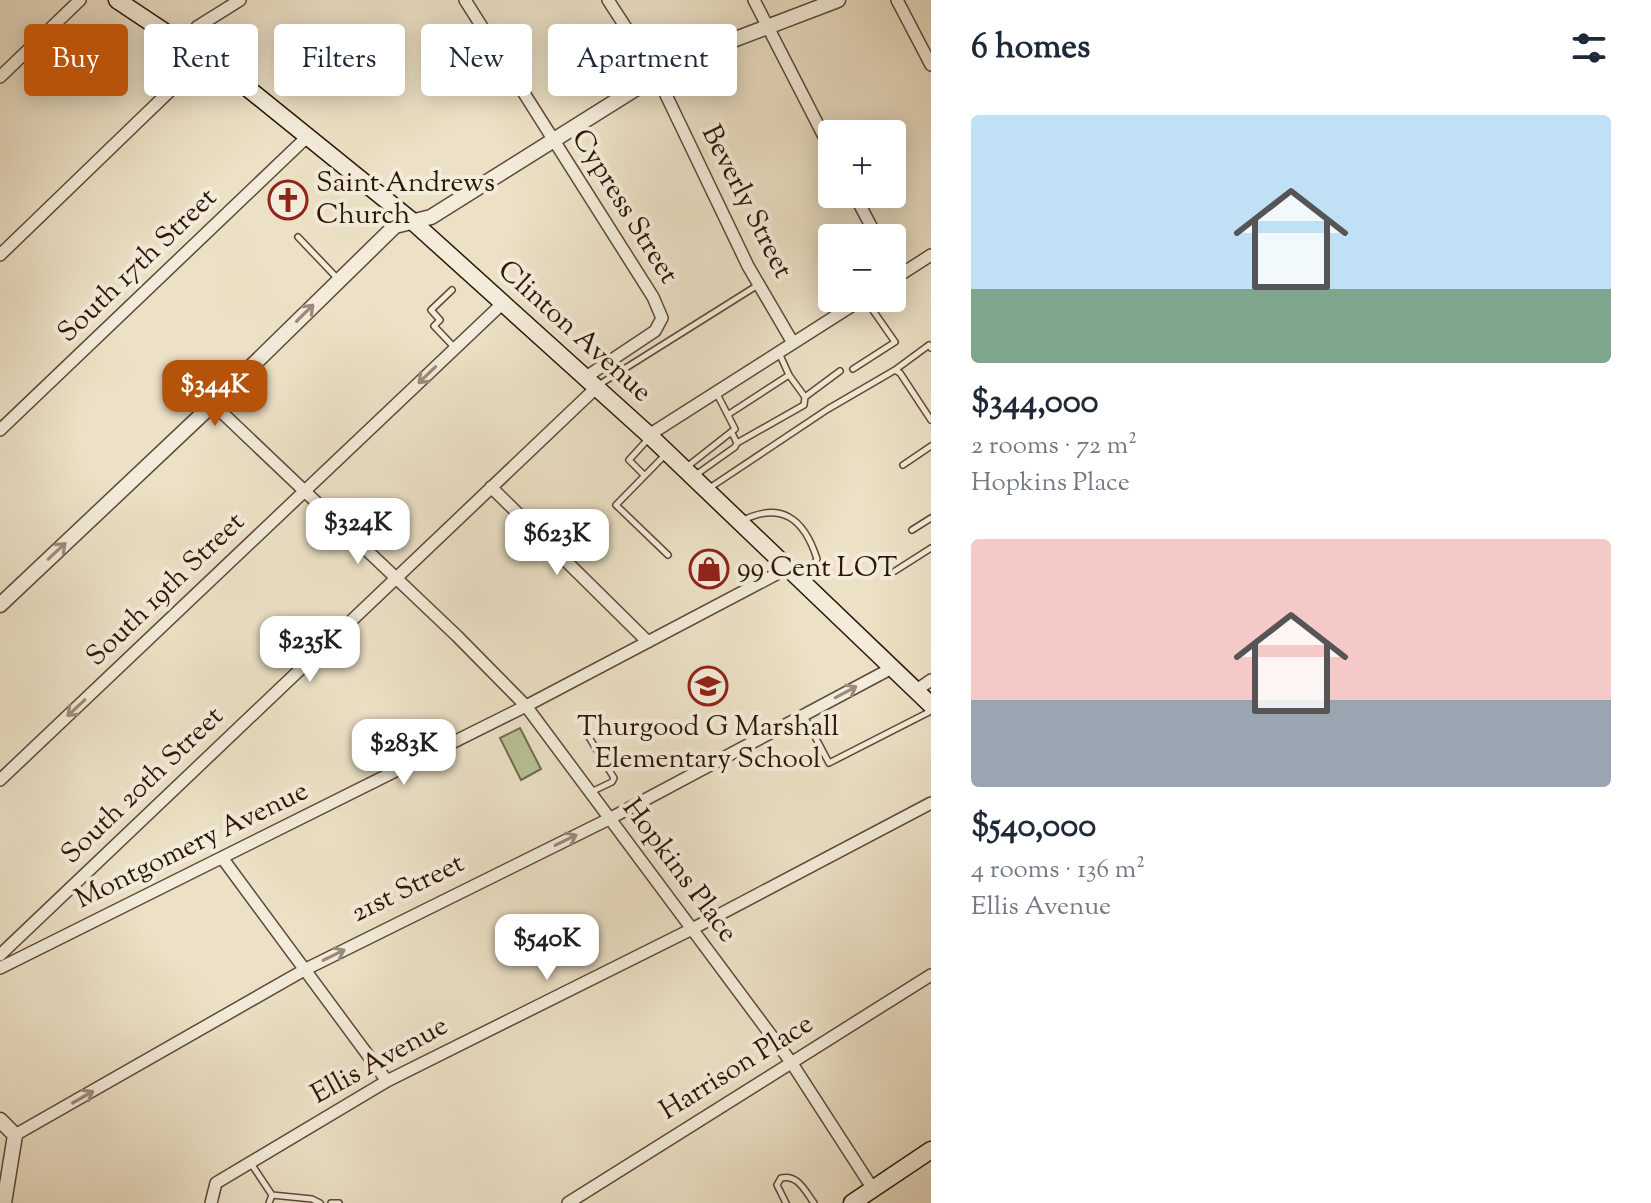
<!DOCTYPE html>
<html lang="en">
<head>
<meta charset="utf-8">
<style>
  body { margin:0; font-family:"Sorts Mill Goudy",serif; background:#f6f6f7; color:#1f2937; height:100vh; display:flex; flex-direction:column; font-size:30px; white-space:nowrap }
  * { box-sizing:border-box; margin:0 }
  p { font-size:26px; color:#747a83 }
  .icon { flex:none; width:44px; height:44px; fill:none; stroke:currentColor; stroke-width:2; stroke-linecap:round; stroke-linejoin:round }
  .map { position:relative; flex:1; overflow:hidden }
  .details { display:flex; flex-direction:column; background:#fff; width:720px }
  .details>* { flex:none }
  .top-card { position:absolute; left:24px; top:24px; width:760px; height:72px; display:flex; gap:16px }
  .fabs { position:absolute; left:818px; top:120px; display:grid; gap:16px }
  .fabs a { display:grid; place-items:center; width:88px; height:88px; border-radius:8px; background:#fff; box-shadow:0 4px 20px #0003; font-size:40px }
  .price { position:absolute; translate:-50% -68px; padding:0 18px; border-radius:16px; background:#fff; color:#222; font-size:26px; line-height:52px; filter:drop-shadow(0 2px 4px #0008) }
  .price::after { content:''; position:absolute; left:50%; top:48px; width:24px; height:18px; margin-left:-12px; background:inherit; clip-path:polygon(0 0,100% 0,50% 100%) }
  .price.selected { background:#b45309; color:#fff }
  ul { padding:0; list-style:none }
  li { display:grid; align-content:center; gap:16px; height:424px; padding:0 40px }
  li span { display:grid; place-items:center; height:248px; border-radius:8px; color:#555 }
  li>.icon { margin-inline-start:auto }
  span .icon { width:144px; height:144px; fill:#fffc; stroke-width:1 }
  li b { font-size:34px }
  h2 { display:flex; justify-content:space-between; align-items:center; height:96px; padding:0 40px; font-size:34px }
  .chip { padding:0 28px; border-radius:8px; background:#fff; box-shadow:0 4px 20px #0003; font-size:28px; line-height:72px }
  .chip.selected { background:#b45309; color:#fff }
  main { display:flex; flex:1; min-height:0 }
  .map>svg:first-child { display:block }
  .green { fill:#b7c396; stroke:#726c4f; stroke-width:2 }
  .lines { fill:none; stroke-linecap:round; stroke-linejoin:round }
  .service-casing { stroke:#5e4838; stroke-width:8 }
  .minor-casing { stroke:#5e4838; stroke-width:14 }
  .tertiary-casing { stroke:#5e4838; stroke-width:17 }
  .secondary-casing { stroke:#2e1508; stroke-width:19 }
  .service { stroke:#f3ecda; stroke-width:5 }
  .minor { stroke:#f3ecda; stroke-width:11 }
  .tertiary { stroke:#f3ecda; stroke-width:14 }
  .secondary { stroke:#f3ecda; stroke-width:16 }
  .oneway { stroke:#9a8b7c }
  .labels { text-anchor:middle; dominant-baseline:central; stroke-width:8; stroke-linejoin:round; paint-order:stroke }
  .poi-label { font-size:28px; fill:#2e1508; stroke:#f3ecda; text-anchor:start }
  .street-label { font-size:28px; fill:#2e1508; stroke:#f3ecda }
</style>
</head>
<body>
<main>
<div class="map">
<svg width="931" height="1203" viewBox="0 0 931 1203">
  <rect width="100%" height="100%" fill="#ece1c6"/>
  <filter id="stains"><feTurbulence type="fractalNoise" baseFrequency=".0025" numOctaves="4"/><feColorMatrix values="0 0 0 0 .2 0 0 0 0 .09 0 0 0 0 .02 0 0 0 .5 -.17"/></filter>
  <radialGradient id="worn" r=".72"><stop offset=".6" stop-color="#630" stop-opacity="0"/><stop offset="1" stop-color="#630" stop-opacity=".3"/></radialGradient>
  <!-- green -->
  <path class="green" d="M 520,728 L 541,769 L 521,780 L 500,738 Z"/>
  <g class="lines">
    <!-- service casing -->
    <g class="service-casing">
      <path id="service" d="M 298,237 L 338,279
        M 452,290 L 431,310 L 440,320 L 434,326 L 454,347
        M 853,369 L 895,342 L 865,299
        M 895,370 L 929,345 L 931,348
        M 597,386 L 758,285
        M 805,397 L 840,371
        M 729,414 L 789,375 L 779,353
        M 737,443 L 804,405 L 805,397 L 789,375
        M 664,456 L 616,505 L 668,555
        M 903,465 L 931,446
        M 688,466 L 735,429 L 716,392
        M 697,474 L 735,447 L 737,443 L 732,433
        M 644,475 L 629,460 L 649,438
        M 711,487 L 828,409 L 895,370 L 900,373 L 931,420
        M 741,521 C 781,501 804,518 817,559 L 806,579
        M 912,530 L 931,518
        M 895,571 L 931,548
        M 804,716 L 829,763 L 931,711
        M 587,734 L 614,778 L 612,782 L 591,792
        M 250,1162 L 272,1195
        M 269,1203 L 272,1195 L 312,1199 L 320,1203
        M 331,1203 L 339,1203
        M 786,1203 L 777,1185 L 781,1178 C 798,1174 805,1191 814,1203"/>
    </g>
    <!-- minor casing -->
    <g class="minor-casing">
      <path id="minor" d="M 465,0 L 653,297 L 662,318 L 655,331 L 586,377
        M 608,0 L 656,74 L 748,266 L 793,343
        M 754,0 L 832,152
        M 897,0 L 931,65
        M 184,44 L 197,27 L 240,0
        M 0,77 L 80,0
        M 854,194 L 871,226 L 866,238
        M 0,255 L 205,57
        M 892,280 L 931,255
        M 213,404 L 457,636 L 526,706 L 791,1062 L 873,1189
        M 0,430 L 308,136
        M 649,435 L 864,298
        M 491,487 L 648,642
        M 915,691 L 931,680
        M 0,780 L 504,302
        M 223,859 L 387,1081
        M 0,955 L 597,387
        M 0,968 L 526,706 L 788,568
        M 15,1135 L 306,969 L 609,819 L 892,668
        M 211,1203 L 216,1183 L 387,1081 L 692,929 L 931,803
        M 568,1203 L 931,975"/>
    </g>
    <!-- tertiary casing -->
    <g class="tertiary-casing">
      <path id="tertiary" d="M 0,605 L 213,404 L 395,226 L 431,217 L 683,59 L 838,0
        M 0,1120 L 15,1135 L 4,1203"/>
    </g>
    <!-- secondary casing -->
    <g class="secondary-casing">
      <path id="secondary" d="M 117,0 L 240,82 L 412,221 L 649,435 L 931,705
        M 852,1203 L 931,1150"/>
    </g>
    <!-- service -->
    <use href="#service" class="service"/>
    <!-- minor -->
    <use href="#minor" class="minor"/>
    <!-- tertiary -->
    <use href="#tertiary" class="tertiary"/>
    <!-- secondary -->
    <use href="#secondary" class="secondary"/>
  </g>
  <!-- one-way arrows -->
  <defs><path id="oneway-shaft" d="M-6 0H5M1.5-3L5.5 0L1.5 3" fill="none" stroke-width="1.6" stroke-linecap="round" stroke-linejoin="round" transform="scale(2)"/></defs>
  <g class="oneway">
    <use href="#oneway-shaft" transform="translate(305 313) rotate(-45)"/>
    <use href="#oneway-shaft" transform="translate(427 375) rotate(136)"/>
    <use href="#oneway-shaft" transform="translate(57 551) rotate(-43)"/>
    <use href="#oneway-shaft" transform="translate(846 692) rotate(-28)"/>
    <use href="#oneway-shaft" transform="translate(76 708) rotate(137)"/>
    <use href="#oneway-shaft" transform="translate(566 840) rotate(-26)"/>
    <use href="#oneway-shaft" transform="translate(334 955) rotate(-26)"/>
    <use href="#oneway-shaft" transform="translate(83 1097) rotate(-30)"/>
  </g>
  <!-- icons -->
  <defs>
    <g id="church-ring" transform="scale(2)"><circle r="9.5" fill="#f3ecda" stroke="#8f2418" stroke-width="1.5"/><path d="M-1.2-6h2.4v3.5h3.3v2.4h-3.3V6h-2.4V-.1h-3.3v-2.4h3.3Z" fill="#8f2418"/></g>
    <g id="shop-ring" transform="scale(2)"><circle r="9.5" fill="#f3ecda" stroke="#8f2418" stroke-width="1.5"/><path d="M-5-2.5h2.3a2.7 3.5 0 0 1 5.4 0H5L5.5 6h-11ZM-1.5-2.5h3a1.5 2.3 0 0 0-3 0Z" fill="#8f2418"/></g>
    <g id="school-ring" transform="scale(2)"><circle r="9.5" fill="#f3ecda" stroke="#8f2418" stroke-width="1.5"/><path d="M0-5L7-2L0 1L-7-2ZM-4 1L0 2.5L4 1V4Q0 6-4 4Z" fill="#8f2418"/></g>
  </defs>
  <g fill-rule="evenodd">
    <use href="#church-ring" x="288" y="200"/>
    <use href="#shop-ring" x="709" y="569"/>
    <use href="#school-ring" x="708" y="686"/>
  </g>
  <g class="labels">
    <!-- poi labels -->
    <g class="poi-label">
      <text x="316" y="184">Saint Andrews<tspan x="316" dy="32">Church</tspan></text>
      <text x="737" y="569">99 Cent LOT</text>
      <text x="708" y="728" text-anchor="middle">Thurgood G Marshall<tspan x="708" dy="32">Elementary School</tspan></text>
    </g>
    <!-- street labels -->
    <g class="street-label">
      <text transform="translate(746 202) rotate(63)">Beverly Street</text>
      <text transform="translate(624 207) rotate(58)">Cypress Street</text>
      <text transform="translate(138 266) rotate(-44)">South 17th Street</text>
      <text transform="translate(574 332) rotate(42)">Clinton Avenue</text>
      <text transform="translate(166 590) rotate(-44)">South 19th Street</text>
      <text transform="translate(143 786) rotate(-44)">South 20th Street</text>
      <text transform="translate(192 846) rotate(-26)">Montgomery Avenue</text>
      <text transform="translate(679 871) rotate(53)">Hopkins Place</text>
      <text transform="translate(408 889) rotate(-26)">21st Street</text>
      <text transform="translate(380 1061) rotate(-29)">Ellis Avenue</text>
      <text transform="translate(737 1068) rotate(-32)">Harrison Place</text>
    </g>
  </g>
  <rect width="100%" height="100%" filter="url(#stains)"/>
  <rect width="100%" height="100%" fill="url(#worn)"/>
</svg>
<div class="fabs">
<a>+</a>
<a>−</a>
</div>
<b class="price selected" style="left:215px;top:428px">$344K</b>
<b class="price" style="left:358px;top:566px">$324K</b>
<b class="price" style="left:557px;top:577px">$623K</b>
<b class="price" style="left:310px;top:684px">$235K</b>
<b class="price" style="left:404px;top:787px">$283K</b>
<b class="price" style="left:547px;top:982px">$540K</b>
<div class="top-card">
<a class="chip selected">Buy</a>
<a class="chip">Rent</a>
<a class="chip">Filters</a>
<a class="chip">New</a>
<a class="chip">Apartment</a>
</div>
</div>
<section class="details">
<h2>6 homes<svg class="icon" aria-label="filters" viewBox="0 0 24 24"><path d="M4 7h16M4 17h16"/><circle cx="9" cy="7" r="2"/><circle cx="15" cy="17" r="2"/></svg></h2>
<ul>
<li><span style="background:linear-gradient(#bfe0f5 70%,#7fa58c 0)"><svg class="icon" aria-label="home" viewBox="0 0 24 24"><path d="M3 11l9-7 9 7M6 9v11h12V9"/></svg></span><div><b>$344,000</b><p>2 rooms · 72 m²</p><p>Hopkins Place</p></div></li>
<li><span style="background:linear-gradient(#f6c9c9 65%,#9aa5b1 0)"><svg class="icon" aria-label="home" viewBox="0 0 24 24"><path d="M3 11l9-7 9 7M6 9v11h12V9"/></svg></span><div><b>$540,000</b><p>4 rooms · 136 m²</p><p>Ellis Avenue</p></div></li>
</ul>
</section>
</main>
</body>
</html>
